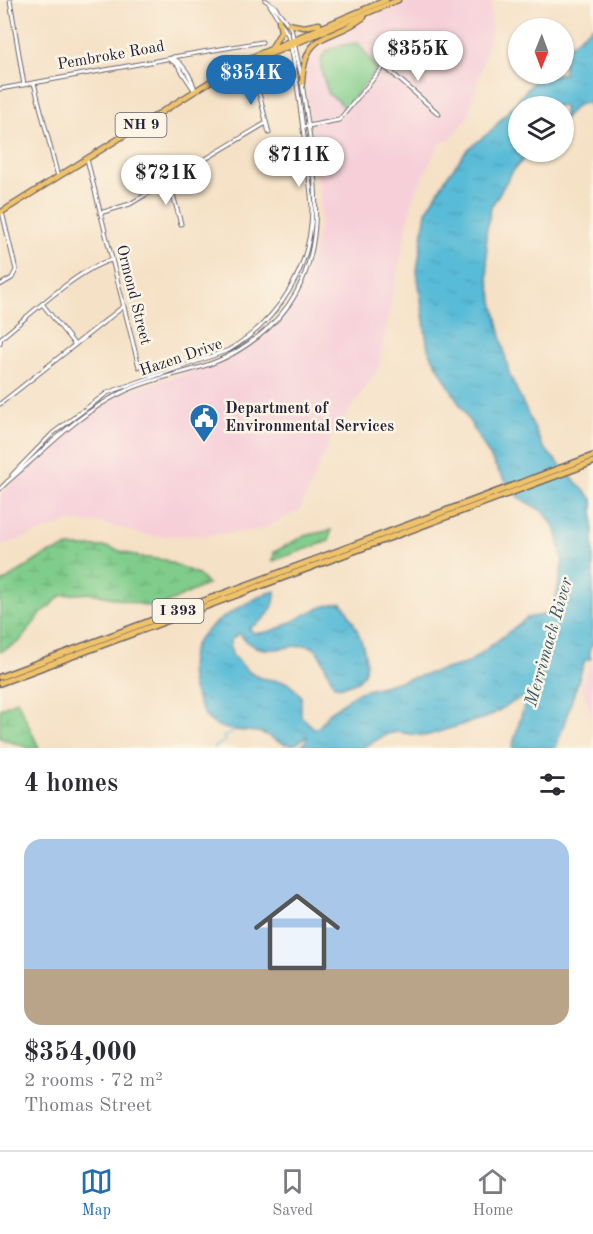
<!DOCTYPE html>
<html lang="en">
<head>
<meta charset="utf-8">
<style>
  body { margin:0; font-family:"Old Standard TT",serif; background:#f2f2f3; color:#2b2b33; height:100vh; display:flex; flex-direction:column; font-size:22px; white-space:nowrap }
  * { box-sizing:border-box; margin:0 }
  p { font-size:20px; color:#7c7c81 }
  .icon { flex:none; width:33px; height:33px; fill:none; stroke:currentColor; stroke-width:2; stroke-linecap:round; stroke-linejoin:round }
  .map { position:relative; height:748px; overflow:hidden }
  .side { display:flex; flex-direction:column; background:#fff; flex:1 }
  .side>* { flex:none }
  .needle { width:39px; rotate:181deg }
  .controls { position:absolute; left:508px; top:18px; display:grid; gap:12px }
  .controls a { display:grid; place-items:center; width:66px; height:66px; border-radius:50%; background:#fff; box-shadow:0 2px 4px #0004; font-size:30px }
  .price { position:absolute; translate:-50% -51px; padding:0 14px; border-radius:21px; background:#fff; color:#222; font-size:20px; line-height:39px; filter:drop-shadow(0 2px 3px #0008) }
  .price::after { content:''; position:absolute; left:50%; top:36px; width:18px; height:14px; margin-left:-9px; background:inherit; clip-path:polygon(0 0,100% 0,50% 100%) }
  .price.selected { background:#1f6fb2; color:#fff }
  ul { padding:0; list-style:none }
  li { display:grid; align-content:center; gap:12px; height:318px; padding:0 24px }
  li span { display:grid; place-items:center; height:186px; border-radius:18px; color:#555 }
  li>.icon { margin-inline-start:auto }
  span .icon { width:108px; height:108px; fill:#fffc; stroke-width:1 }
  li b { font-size:26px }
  h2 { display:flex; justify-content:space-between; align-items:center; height:72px; padding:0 24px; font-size:26px }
  .tab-bar { display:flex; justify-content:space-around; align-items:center; height:84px; border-top:2px solid #e1e1e2; background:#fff; font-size:16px; color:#7c7c81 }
  .tab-bar a { display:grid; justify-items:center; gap:3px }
  .tab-bar .selected { color:#1f6fb2 }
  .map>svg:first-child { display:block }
  .built { fill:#f6cfd9 }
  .green { fill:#80cd8b; stroke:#517863; stroke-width:1.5 }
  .wetland { fill:url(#wetland-marsh); stroke:#517863; stroke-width:1.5 }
  .water { fill:url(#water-ripples); stroke:#3e6e89; stroke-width:1.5 }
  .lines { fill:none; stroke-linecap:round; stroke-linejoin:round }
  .stream { stroke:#59bbd7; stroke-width:1.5 }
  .minor-casing { stroke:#6c656c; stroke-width:5 }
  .tertiary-casing { stroke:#6c656c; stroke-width:5 }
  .primary-casing { stroke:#6c656c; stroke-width:7 }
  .motorway-casing { stroke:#6c656c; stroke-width:8 }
  .minor { stroke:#fff; stroke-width:3 }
  .tertiary { stroke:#fff; stroke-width:3 }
  .primary { stroke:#f0c369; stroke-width:4.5 }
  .motorway { stroke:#f0c369; stroke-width:5 }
  .labels { text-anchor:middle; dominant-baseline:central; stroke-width:5; stroke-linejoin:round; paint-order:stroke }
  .shield { fill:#fcf5e5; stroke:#63616e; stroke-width:1.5 }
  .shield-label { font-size:15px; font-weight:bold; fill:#22223b }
  .street-label { font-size:16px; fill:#22223b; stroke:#fcf5e5 }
  .poi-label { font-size:16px; font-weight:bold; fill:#22223b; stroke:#fcf5e5; text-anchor:start }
  .water-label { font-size:18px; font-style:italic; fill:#355872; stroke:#fcf5e5 }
</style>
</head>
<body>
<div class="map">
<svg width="593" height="748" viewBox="0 0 593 748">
  <defs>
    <pattern id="wetland-marsh" width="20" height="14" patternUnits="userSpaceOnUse" patternTransform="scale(1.5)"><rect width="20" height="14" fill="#80cd8b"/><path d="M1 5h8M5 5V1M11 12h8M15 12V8" fill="none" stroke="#6eb079"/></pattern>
    <pattern id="water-ripples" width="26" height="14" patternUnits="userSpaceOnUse" patternTransform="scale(1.5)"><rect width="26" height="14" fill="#59bbd7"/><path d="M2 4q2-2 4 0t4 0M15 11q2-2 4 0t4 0" fill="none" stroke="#4da0b9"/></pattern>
  </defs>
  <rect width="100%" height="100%" fill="#fcf5e5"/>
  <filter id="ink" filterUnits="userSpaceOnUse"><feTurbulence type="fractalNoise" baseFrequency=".0167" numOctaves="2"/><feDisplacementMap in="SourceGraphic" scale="12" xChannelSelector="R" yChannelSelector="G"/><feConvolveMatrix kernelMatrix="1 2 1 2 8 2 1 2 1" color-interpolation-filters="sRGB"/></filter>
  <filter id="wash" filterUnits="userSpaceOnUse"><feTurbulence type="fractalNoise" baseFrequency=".008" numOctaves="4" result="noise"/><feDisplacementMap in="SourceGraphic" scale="24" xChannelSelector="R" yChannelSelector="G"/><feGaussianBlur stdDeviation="1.35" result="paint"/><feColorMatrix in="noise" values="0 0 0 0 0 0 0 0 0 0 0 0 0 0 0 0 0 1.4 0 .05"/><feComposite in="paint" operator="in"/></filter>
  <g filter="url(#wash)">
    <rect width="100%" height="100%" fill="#f5e1c6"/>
    <!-- built -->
    <path class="built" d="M 410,0 L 491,0 L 492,29 L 468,118 L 451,138 L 439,145 L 413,196 L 378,369 L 331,438 L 300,510 L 261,530 L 212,535 L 149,536 L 101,523 L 69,522 L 0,546 L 0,494 L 72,426 L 125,392 L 225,360 L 260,337 L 285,311 L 309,269 L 320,224 L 320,195 L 304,71 L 307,58 L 316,44 L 327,37 Z
      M 593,657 L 593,720 L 581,686 Z"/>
    <!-- green -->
    <path class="green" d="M 358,43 L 377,69 L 344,109 L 338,100 L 329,95 C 317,60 313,47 358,43 Z"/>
    <!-- wetland -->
    <path class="wetland" d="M 331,530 L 329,541 L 273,561 L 274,552 L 304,536 Z
      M 68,547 L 108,547 L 139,557 L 165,560 L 197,574 L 208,584 L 157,608 L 92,593 L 62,595 L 39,616 L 19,642 L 0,652 L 0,584 L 43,556 Z
      M 17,700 L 39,748 L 28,748 L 0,738 L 0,709 Z"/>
    <!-- water -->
    <path class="water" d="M 593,26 L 593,127 L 590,105 L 587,102 L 576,106 L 564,119 L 564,106 L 519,106 L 519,152 L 531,152 L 514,169 L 491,207 L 486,234 L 488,278 L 509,373 L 543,447 L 593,500 L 593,643 L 589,651 L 591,659 L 585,660 L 556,748 L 512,748 L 524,706 L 523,699 L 520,698 L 488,717 L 425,736 L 397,732 L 387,734 L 362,748 L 299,748 L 306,741 L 307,736 C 302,738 300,742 296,744 C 284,748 272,736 261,733 C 246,729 227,733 213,723 C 203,717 201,707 196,697 C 189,680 187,656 198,640 C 211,622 254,597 275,591 C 276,610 265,621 249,628 L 254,633 C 285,635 306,605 342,603 C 354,620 382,673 353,683 C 347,685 341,688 335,686 C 328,676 324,658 315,649 C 301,635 262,667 239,633 L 230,641 L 232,655 L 249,672 L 260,678 L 286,682 L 297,691 L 301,696 L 301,716 L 314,728 L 319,727 L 329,713 L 356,693 L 468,663 L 527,618 L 553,613 L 563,561 L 556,529 L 544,512 L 518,497 L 499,472 L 435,362 L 428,349 L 417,271 L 426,212 L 446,178 L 467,150 L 492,130 L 540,74 L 564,74 L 564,50 Z"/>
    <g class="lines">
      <!-- stream -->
      <path class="stream" d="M 214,748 L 226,740 L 223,737 L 232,733 L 233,729"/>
    </g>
  </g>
  <g filter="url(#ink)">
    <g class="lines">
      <!-- minor casing -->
      <g class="minor-casing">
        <path id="minor" d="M 10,0 L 24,85
          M 173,57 L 262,42
          M 384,66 L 439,114
          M 254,73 L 269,133
          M 247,76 L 261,70
          M 34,83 L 58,177
          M 303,127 L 339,120 L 384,66 L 412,47 L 420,37
          M 87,159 L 139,367
          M 169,180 L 181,224
          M 100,213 L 130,204 L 266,123
          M 0,285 L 12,278 L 16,270 L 2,212
          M 43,305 L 75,345
          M 0,343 L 1,338 C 28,317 80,267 112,260
          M 0,404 L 124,306"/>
      </g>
      <!-- tertiary casing -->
      <g class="tertiary-casing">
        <path id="tertiary" d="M 265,0 L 274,6 L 291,28 L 301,75
          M 168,59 L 177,64 L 194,90
          M 0,89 L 172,58 C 183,62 193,80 195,91
          M 12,475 L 53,433 L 107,393 L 229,350 C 280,319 312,268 312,207 C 311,189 308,170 306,152 C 302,121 298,89 293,57 L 288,35 L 270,5
          M 7,482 C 44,451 76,415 121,393 C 156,375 198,373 232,354 C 344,291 316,186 302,82
          M 0,489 L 6,483"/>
      </g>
      <!-- primary casing -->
      <g class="primary-casing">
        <path id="primary" d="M 288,24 L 304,27 L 319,24
          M 272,47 L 281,32 L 279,20
          M 260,62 C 276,59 287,60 296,76
          M 233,70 L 398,0
          M 302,83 C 305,28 330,43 364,17
          M 0,213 L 243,61 L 386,0"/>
      </g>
      <!-- motorway casing -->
      <g class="motorway-casing">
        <path id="motorway" d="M 0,677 L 593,456
          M 0,683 L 593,462"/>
      </g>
      <!-- minor -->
      <use href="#minor" class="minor"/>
      <!-- tertiary -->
      <use href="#tertiary" class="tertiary"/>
      <!-- primary -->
      <use href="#primary" class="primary"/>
      <!-- motorway -->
      <use href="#motorway" class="motorway"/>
    </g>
  </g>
  <!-- icons -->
  <defs>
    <g id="civic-pin" transform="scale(1.5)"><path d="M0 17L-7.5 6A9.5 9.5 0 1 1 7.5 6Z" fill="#1f6fb2" stroke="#fcf5e5"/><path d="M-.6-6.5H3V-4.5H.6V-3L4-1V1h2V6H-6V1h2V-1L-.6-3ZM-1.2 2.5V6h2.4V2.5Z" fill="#fff"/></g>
  </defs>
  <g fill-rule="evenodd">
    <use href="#civic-pin" x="204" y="418"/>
  </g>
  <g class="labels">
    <!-- shield labels -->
    <g class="shield">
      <rect x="115.5" y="113" width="51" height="24" rx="4.5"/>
      <rect x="152.5" y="599" width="51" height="24" rx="4.5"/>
    </g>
    <g class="shield-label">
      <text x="141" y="125">NH 9</text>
      <text x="178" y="611">I 393</text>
    </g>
    <!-- street labels -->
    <g class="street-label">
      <text transform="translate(111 56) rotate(-10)">Pembroke Road</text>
      <text transform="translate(133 295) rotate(76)">Ormond Street</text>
      <text transform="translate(181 358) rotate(-19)">Hazen Drive</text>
    </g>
    <!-- poi labels -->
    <g class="poi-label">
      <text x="225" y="409">Department of<tspan x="225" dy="18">Environmental Services</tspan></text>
    </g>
    <!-- water labels -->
    <g class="water-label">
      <text transform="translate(549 642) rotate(-74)">Merrimack River</text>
    </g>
  </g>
</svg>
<div class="controls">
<a><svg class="needle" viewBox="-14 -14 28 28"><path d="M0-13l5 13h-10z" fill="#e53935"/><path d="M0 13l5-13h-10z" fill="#7c7c81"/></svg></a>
<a><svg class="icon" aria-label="layers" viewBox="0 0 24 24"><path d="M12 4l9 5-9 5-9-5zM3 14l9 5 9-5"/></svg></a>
</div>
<b class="price" style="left:418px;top:82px">$355K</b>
<b class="price selected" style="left:251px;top:106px">$354K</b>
<b class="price" style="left:299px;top:188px">$711K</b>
<b class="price" style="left:166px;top:206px">$721K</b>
</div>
<section class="side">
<h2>4 homes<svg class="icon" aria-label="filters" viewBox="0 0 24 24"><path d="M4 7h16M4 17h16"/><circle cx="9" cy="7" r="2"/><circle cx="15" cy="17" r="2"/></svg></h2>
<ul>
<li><span style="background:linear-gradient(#a9c7e8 70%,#b9a48a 0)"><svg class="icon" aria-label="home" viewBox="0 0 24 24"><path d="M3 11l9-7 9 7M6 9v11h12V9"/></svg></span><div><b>$354,000</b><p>2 rooms · 72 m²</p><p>Thomas Street</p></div></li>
</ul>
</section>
<nav class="tab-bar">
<a class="selected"><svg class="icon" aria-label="map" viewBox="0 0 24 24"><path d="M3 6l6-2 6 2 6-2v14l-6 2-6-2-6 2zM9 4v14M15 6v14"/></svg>Map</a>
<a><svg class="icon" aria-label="saved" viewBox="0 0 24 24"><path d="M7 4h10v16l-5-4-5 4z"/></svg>Saved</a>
<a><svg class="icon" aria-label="home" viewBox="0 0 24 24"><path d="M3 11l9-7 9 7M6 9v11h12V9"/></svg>Home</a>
</nav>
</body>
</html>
